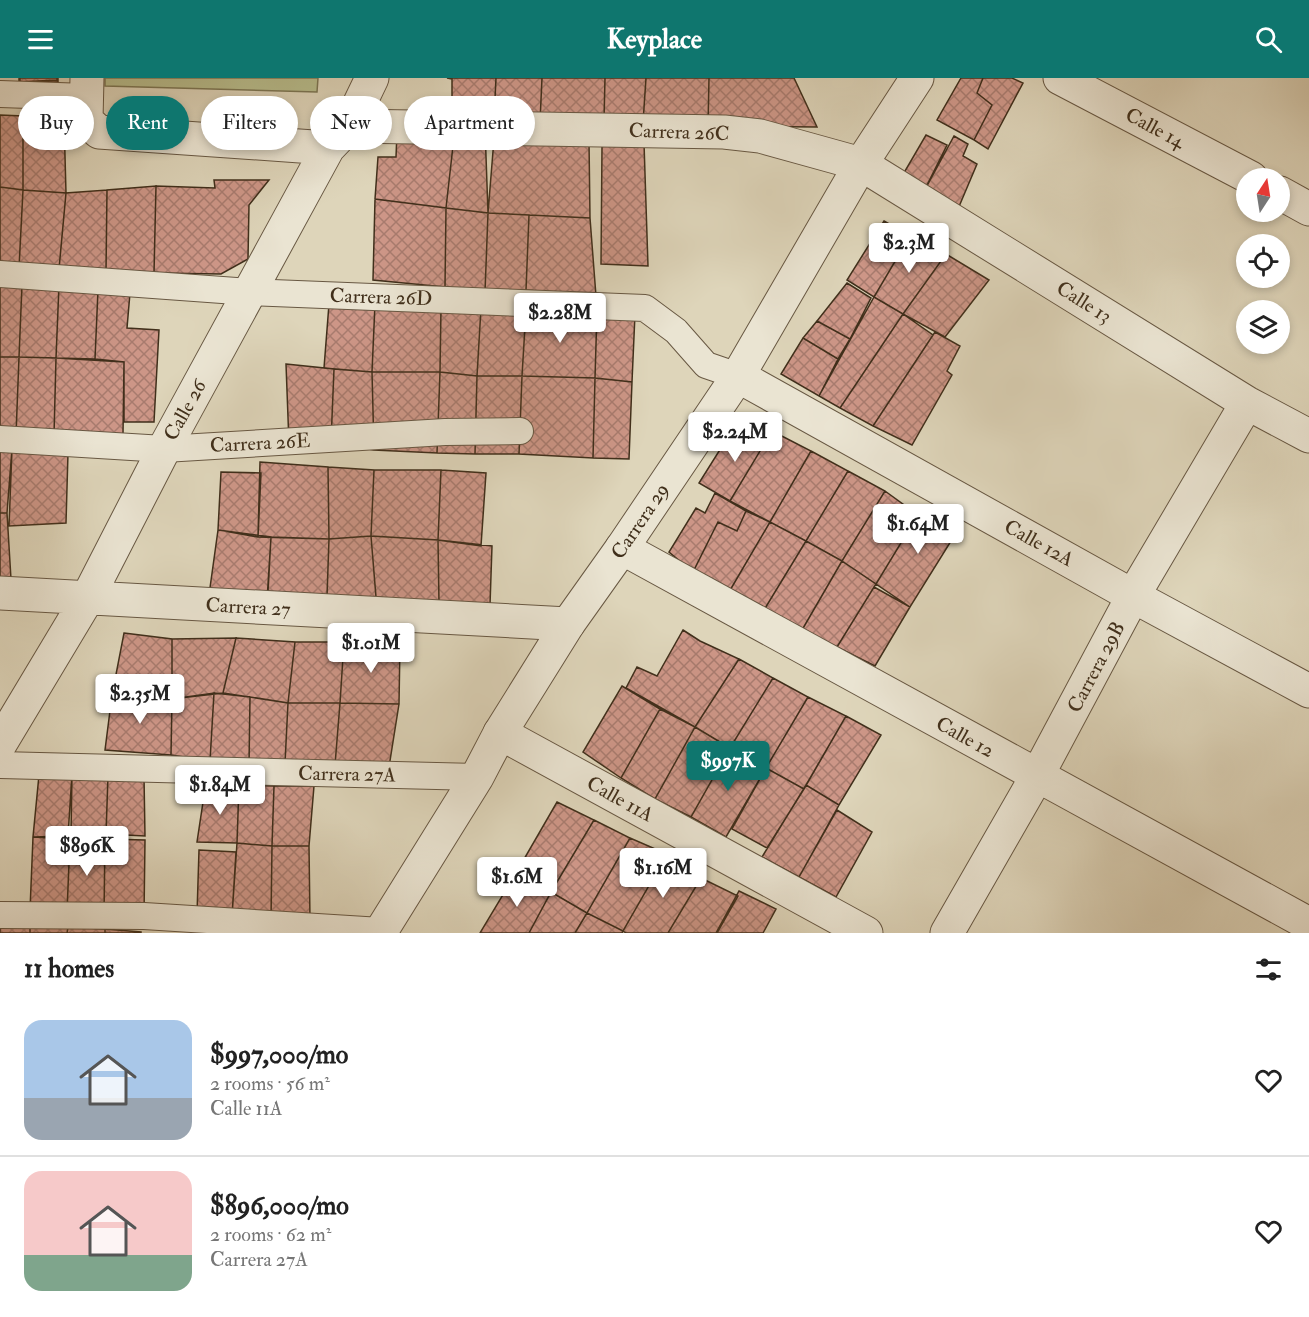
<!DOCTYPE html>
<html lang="en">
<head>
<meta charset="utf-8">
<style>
  body { margin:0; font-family:"IM FELL Double Pica",serif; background:#f2f2f2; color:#222; height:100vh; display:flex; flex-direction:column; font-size:22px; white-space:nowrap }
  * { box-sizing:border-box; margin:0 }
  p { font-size:20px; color:#767676 }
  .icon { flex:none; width:33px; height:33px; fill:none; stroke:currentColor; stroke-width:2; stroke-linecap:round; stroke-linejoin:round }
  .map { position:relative; height:855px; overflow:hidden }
  .panel { display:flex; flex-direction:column; background:#fff; flex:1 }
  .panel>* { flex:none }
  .top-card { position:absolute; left:18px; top:18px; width:600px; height:54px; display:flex; gap:12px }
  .needle { width:39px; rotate:12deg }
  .controls { position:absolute; left:1236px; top:90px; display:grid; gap:12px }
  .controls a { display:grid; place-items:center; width:54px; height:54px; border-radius:50%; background:#fff; box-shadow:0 3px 9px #0003; font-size:30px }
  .price { position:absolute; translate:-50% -51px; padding:0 14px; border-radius:6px; background:#fff; color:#222; font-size:20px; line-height:39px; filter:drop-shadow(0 2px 3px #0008) }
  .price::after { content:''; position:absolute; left:50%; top:36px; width:18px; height:14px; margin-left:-9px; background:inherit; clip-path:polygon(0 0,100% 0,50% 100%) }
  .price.active { background:#0f766e; color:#fff }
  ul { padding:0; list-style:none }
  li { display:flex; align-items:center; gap:18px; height:150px; padding:0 24px }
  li+li { border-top:2px solid #e0e0e0 }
  li span { display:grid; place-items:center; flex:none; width:168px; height:120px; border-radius:18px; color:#555 }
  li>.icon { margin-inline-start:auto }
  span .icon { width:72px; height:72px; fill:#fffc; stroke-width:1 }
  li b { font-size:26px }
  h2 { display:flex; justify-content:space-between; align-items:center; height:72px; padding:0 24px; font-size:26px }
  .pill { padding:0 21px; border-radius:27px; background:#fff; box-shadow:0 3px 9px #0003; font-size:21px; line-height:54px }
  .pill.active { background:#0f766e; color:#fff }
  header { display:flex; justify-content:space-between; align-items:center; height:78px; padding:0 24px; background:#0f766e; color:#fff; font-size:27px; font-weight:800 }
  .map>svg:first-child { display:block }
  .grass { fill:#b7bc8c; stroke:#7c7654; stroke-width:1.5 }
  .building { fill:url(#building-cross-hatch); stroke:#402f1b; stroke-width:1.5 }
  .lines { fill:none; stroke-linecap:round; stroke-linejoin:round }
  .pedestrian-casing { stroke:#685843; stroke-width:28 }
  .minor-casing { stroke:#685843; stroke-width:35 }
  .tertiary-casing { stroke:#685843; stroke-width:35 }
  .pedestrian { stroke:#eae4d2; stroke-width:26 }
  .minor { stroke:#eae4d2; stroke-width:33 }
  .tertiary { stroke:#eae4d2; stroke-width:33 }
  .labels { text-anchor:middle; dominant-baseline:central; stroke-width:5; stroke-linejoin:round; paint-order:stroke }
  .street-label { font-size:20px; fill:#402f1b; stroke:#eae4d2 }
</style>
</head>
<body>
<header><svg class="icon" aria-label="menu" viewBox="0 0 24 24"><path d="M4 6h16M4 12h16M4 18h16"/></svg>Keyplace<svg class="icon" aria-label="search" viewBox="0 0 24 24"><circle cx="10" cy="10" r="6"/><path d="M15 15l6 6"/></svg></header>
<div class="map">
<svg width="1309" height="855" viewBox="0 0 1309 855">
  <defs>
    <pattern id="building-cross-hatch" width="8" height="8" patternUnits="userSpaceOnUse" patternTransform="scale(1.5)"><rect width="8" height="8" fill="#cd9687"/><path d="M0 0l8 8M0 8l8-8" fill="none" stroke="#a87b6e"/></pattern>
  </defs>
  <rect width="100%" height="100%" fill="#ded5ba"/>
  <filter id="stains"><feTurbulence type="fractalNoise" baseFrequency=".00333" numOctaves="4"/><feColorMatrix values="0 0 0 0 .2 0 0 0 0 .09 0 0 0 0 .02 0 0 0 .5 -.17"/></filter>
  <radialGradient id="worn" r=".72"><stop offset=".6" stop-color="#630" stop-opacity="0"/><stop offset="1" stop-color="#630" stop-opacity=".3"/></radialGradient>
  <!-- grass -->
  <path class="grass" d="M 105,0 L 318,0 L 317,14 L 105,8 Z"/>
  <!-- building -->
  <path class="building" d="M 19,0 L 57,0 L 57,2 L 19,4 Z
    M 20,0 L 58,0 L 58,4 L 20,4 Z
    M 447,0 L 496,0 L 494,41 L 452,38 L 452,1 Z
    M 496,0 L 542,0 L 540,44 L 494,41 Z
    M 542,0 L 605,0 L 604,42 L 540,44 Z
    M 605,0 L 646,0 L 643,45 L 604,42 Z
    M 646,0 L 709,0 L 708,48 L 643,45 Z
    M 709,0 L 794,0 L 817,49 L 708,48 Z
    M 961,0 L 983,0 L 977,15 L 992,27 L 974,62 L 937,42 Z
    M 983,0 L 1012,0 L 1023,5 L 988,71 L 974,62 L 992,27 L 977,15 Z
    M 0,37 L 23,38 L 23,112 L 0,109 Z
    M 23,38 L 64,41 L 66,115 L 23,112 Z
    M 485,50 L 488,135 L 446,130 L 454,59 Z
    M 397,54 L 454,59 L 446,130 L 375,121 L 378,79 L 396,79 Z
    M 926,57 L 947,67 L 921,119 L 898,105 Z
    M 954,58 L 968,66 L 963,78 L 977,86 L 955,138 L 921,119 Z
    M 494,61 L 589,63 L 590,140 L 488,135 Z
    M 644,65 L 648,188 L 601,186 L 602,68 Z
    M 214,102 L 269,102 L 249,127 L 248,181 L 221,196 L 154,195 L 156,108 L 215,110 Z
    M 156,108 L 154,195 L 106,193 L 107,112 Z
    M 0,109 L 23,112 L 19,190 L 0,189 Z
    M 23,112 L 66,115 L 59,191 L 19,190 Z
    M 107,112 L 106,193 L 59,191 L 66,115 Z
    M 375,121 L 446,130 L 445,209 L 373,202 Z
    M 446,130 L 488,135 L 485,214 L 445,209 Z
    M 488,135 L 529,137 L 526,212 L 485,214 Z
    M 529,137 L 590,140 L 596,218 L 526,212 Z
    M 884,143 L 910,158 L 874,219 L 847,202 Z
    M 910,158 L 946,176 L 903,236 L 874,219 Z
    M 946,176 L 989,202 L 945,259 L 903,236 Z
    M 847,205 L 871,220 L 850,261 L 817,243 Z
    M 0,206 L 22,207 L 19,279 L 0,279 Z
    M 22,207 L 59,207 L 56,280 L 19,279 Z
    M 59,207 L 98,212 L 95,281 L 56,280 Z
    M 98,212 L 130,215 L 127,250 L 159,252 L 154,344 L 124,344 L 124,284 L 95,281 Z
    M 874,219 L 903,236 L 840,330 L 819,318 Z
    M 329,226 L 375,226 L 372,294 L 324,290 Z
    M 375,226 L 441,230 L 440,294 L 372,294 Z
    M 441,230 L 481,230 L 477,298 L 440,294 Z
    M 481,230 L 526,232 L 522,298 L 477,298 Z
    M 526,232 L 597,233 L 595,300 L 522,298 Z
    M 597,233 L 635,236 L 632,304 L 595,300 Z
    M 903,236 L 933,257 L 873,348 L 840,330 Z
    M 817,243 L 850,261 L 838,281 L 803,260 Z
    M 935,254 L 960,268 L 947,293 L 952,297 L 912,367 L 873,348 Z
    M 803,260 L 838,281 L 819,318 L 781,296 Z
    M 0,279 L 19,279 L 16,357 L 0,355 Z
    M 19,279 L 56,280 L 54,357 L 16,357 Z
    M 56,280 L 124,284 L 123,356 L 54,357 Z
    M 286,286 L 334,291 L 331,364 L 289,366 Z
    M 334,291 L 372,294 L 374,372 L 331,364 Z
    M 372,294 L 440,294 L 437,375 L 374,372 Z
    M 440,294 L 477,298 L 475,376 L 437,375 Z
    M 477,298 L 522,298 L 519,376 L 475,376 Z
    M 522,298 L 595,300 L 593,380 L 519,376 Z
    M 595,300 L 632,304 L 629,381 L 593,380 Z
    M 758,343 L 772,353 L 730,423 L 699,405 L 726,362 L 741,370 Z
    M 772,353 L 811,373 L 770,444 L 730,423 Z
    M 0,371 L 12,371 L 7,435 L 0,435 Z
    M 12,371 L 68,375 L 66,445 L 9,448 Z
    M 811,373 L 848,393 L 806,463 L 770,444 Z
    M 260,384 L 328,389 L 329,461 L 258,459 Z
    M 328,389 L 374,392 L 371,458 L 329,461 Z
    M 374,392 L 441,392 L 438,462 L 371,458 Z
    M 441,392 L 486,395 L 481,468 L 438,462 Z
    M 848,393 L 885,413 L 842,483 L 806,463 Z
    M 221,394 L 261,395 L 258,459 L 218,452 Z
    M 885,413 L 918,437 L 876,506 L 842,483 Z
    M 715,415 L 746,433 L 737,453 L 718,444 L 693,494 L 669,474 L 696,430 L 705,435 Z
    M 924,427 L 961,447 L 910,529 L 876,506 Z
    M 746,433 L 770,444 L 729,514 L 693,494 L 718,444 L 737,453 Z
    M 0,435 L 7,435 L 11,501 L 0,501 Z
    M 770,444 L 806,463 L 764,532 L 729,514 Z
    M 218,452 L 271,459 L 267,522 L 209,517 Z
    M 371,458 L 376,519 L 327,518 L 329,461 Z
    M 371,458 L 438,462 L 439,525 L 376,519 Z
    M 271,459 L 329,461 L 327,518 L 268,514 Z
    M 438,462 L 492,468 L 490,527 L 439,525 Z
    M 806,463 L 842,483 L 802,552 L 764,532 Z
    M 842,483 L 876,506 L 837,569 L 802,552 Z
    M 874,509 L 910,529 L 875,588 L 837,569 Z
    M 683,552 L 700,563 L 739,581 L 695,649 L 626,610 L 637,589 L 657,598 Z
    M 124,555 L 172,561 L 172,621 L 112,617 Z
    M 236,560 L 223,615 L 172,621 L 172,561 Z
    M 236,560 L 295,564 L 288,625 L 223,615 Z
    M 295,564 L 344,564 L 340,625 L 288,625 Z
    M 344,564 L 400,566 L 399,626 L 340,625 Z
    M 739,581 L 773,600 L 730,670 L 695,649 Z
    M 773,600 L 808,619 L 766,690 L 730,670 Z
    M 622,608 L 660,631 L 621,700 L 583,674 Z
    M 214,615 L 210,683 L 171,677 L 172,621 Z
    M 214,615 L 250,619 L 249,687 L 210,683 Z
    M 112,617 L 172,621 L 171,677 L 105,672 Z
    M 250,619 L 288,625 L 285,685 L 249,687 Z
    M 808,619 L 846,638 L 804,711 L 766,690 Z
    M 288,625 L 340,625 L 335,687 L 285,685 Z
    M 340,625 L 399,626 L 389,689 L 335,687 Z
    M 660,631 L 695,649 L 655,721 L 621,700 Z
    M 846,638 L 881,657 L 839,727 L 806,707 Z
    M 695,649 L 730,670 L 691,739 L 655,721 Z
    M 730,670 L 766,690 L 726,759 L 691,739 Z
    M 766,690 L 804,711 L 767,770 L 732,751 Z
    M 72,696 L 108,698 L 106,756 L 71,756 Z
    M 72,696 L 68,758 L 33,759 L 39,697 Z
    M 108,698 L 144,699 L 145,758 L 106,756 Z
    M 239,707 L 237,765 L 197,764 L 205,711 Z
    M 239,707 L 274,708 L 272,768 L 237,765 Z
    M 806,707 L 839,727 L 799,799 L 762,779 Z
    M 274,708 L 314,708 L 309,768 L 272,768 Z
    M 557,724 L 594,742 L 551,814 L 516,795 Z
    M 837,732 L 872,754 L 836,819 L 799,799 Z
    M 594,742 L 630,760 L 587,835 L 551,814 Z
    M 33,759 L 70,761 L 67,834 L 30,832 Z
    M 630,760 L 667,776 L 623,853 L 587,835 Z
    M 70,761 L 105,761 L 104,838 L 67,834 Z
    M 105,761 L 145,762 L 144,838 L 104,838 Z
    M 237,765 L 272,768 L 271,842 L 232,838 Z
    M 272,768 L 309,768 L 310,842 L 271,842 Z
    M 199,772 L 236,774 L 232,838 L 197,836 Z
    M 667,776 L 701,800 L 668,855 L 626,855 L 623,853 Z
    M 516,795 L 551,814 L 529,855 L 480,855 Z
    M 701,800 L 738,818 L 717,855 L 668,855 Z
    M 739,813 L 776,831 L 763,855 L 716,855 Z
    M 551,814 L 587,835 L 575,855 L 529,855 Z
    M 587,835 L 623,853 L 622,855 L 575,855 Z
    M 0,846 L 30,847 L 30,855 L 0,855 Z
    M 30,847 L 68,849 L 67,855 L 30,855 Z
    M 68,849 L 105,851 L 105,855 L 67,855 Z
    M 105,851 L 141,854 L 141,855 L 105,855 Z"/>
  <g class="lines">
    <!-- pedestrian casing -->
    <g class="pedestrian-casing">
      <path id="pedestrian" d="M 0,16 L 86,19
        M 0,196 L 250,214 L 645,230 L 676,253 L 706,287 L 738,298
        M 0,361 L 164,371 L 445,354 L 520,353
        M 0,687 L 477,699
        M 0,837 L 144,838 L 381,853"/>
    </g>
    <!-- minor casing -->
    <g class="minor-casing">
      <path id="minor" d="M 87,0 L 86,42 L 99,54 L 328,70
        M 1060,0 L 1251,100
        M 349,48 L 724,54 L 760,58 L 861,86 L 1247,325 L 1309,358
        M 1280,115 L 1309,131
        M 738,298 L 1133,518 L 1309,613
        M 622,470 L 1309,846
        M 0,515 L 568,546
        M 500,655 L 866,855
        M 0,666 L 87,521 L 164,371 L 328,70 L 349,48 L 372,0
        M 947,855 L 1037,698 L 1133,518 L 1247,325"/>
    </g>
    <!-- tertiary casing -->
    <g class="tertiary-casing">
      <path id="tertiary" d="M 380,855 L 477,699 L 500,655 L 568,546 L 622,470 L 738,298 L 861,86 L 917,0"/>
    </g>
    <!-- pedestrian -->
    <use href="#pedestrian" class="pedestrian"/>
    <!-- minor -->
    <use href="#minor" class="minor"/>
    <!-- tertiary -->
    <use href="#tertiary" class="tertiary"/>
  </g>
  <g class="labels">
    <!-- street labels -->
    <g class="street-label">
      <text transform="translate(1155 50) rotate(28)">Calle 14</text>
      <text transform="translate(679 54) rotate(2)">Carrera 26C</text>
      <text transform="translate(381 219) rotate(2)">Carrera 26D</text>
      <text transform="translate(1084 224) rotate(32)">Calle 13</text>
      <text transform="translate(185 332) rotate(-61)">Calle 26</text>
      <text transform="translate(260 365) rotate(-3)">Carrera 26E</text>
      <text transform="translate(640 443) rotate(-56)">Carrera 29</text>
      <text transform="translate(1039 465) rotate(29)">Calle 12A</text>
      <text transform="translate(248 529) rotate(3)">Carrera 27</text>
      <text transform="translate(1096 589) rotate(-62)">Carrera 29B</text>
      <text transform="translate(965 659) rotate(29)">Calle 12</text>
      <text transform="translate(347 696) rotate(1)">Carrera 27A</text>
      <text transform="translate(620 721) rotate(29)">Calle 11A</text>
    </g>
  </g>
  <rect width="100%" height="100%" filter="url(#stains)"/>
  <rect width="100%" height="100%" fill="url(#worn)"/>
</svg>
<div class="controls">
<a><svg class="needle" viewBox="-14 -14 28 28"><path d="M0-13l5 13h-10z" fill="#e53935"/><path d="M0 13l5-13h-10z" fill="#767676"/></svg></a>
<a><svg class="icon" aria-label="locate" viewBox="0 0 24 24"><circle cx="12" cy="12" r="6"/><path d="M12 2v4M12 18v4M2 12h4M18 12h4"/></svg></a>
<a><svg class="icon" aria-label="layers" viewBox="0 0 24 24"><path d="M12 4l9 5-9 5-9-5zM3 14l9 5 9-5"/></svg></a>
</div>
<b class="price" style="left:909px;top:196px">$2.3M</b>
<b class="price" style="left:560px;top:266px">$2.28M</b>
<b class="price" style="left:735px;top:385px">$2.24M</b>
<b class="price" style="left:918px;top:477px">$1.64M</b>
<b class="price" style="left:371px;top:596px">$1.01M</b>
<b class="price" style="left:140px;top:647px">$2.35M</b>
<b class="price active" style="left:728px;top:714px">$997K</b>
<b class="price" style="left:220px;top:738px">$1.84M</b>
<b class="price" style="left:87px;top:799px">$896K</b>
<b class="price" style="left:663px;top:821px">$1.16M</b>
<b class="price" style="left:517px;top:830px">$1.6M</b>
<div class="top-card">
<a class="pill">Buy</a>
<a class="pill active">Rent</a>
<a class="pill">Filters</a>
<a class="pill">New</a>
<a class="pill">Apartment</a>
</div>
</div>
<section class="panel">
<h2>11 homes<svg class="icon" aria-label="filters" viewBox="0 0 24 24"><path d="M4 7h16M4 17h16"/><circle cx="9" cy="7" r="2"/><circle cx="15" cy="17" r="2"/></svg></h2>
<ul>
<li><span style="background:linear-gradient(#a9c7e8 65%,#9aa5b1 0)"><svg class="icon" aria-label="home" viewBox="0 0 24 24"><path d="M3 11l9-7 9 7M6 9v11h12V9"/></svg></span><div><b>$997,000/mo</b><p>2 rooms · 56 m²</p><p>Calle 11A</p></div><svg class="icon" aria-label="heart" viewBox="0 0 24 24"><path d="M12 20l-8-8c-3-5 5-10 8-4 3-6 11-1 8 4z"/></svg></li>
<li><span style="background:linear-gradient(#f6c9c9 70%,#7fa58c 0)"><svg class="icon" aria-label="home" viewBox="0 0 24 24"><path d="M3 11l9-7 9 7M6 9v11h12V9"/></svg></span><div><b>$896,000/mo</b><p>2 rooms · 62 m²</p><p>Carrera 27A</p></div><svg class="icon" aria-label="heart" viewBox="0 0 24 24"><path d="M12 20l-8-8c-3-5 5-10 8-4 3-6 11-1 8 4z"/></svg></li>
</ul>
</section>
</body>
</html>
